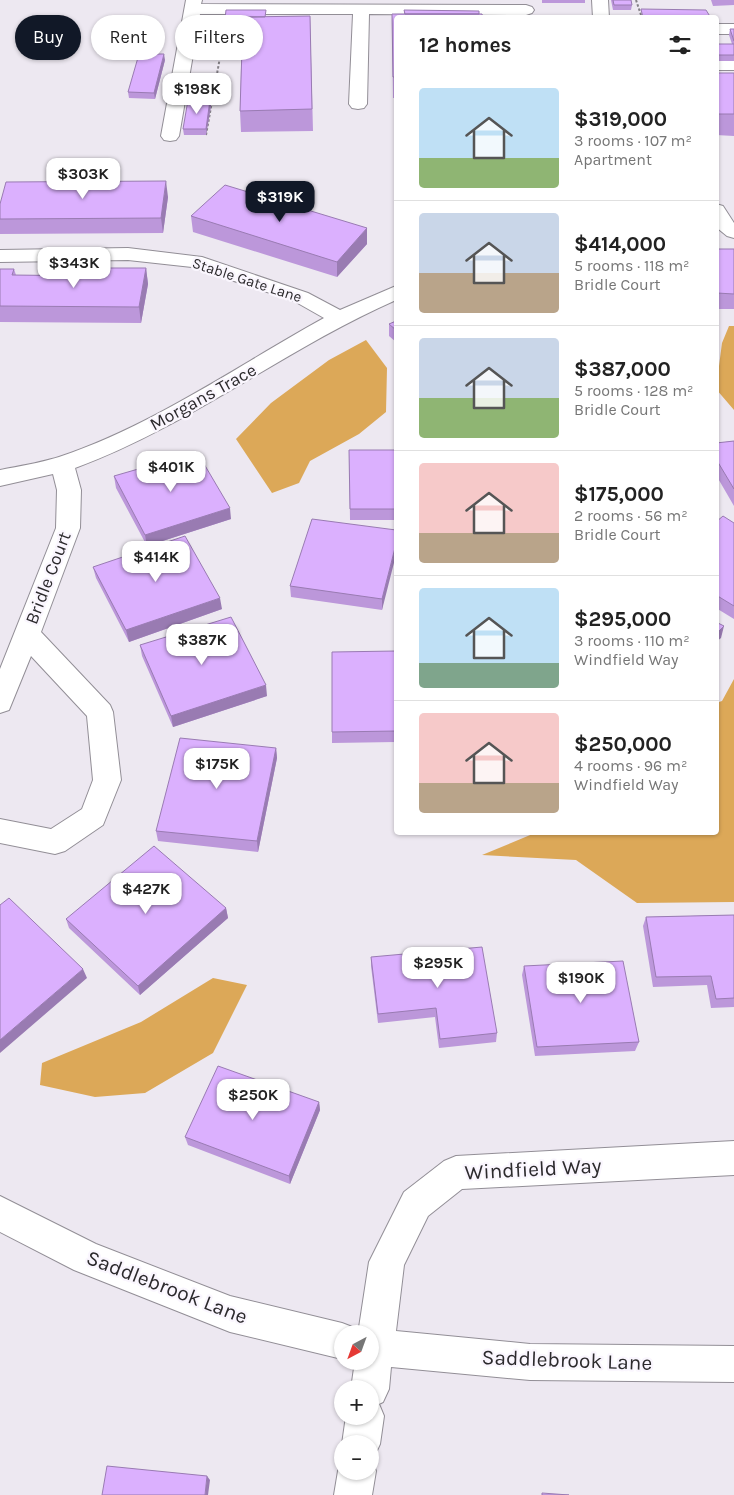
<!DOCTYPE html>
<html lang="en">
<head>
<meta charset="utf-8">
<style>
  body { margin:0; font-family:Karla,sans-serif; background:#f2f2f2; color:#222; height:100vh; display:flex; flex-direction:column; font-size:19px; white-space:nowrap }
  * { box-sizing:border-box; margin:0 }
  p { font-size:16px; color:#767676 }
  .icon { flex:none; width:28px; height:28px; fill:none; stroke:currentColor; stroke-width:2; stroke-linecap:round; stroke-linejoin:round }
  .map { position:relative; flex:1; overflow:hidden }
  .sheet { position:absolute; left:394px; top:15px; width:325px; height:820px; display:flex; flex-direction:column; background:#fff; border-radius:5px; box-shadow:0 1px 4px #0004 }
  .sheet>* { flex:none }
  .top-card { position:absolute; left:15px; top:15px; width:304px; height:45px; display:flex; gap:10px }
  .needle { width:32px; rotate:221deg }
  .controls { position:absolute; left:334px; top:1325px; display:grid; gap:10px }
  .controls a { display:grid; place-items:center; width:45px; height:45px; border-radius:50%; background:#fff; box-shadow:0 1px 4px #0004; font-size:25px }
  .price { position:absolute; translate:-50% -42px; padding:0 11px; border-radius:10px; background:#fff; color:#222; font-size:16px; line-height:32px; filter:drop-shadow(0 1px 2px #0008) }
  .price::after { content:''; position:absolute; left:50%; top:30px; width:15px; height:11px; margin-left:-8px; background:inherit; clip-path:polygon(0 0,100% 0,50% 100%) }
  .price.current { background:#111827; color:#fff }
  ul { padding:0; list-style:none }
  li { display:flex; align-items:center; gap:15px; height:125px; padding:0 25px }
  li+li { border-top:1px solid #e0e0e0 }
  li span { display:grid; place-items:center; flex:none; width:140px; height:100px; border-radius:5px; color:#555 }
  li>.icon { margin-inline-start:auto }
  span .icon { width:60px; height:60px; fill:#fffc; stroke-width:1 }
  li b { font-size:21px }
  h2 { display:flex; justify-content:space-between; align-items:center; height:60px; padding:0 25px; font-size:21px }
  .tag { padding:0 18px; border-radius:22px; background:#fff; box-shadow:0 1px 4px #0004; font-size:18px; line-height:45px }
  .tag.current { background:#111827; color:#fff }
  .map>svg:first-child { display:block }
  .water { fill:#dca858 }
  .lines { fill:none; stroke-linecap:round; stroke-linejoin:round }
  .minor-casing { stroke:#928e96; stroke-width:2 }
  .path { stroke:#848086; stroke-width:2; stroke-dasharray:2.5 2; stroke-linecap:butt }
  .minor { fill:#fff; fill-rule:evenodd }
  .wall { fill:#bc97da }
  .shaded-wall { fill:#997bb2 }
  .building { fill:#dbb0fe; stroke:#997bb2 }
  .labels { text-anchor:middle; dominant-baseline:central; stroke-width:4.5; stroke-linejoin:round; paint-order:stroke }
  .far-street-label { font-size:15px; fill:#2c2a2d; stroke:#faf6fe }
  .street-label { font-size:18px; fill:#2c2a2d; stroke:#faf6fe }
  .near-street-label { font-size:21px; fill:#2c2a2d; stroke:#faf6fe }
</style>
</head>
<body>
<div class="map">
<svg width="734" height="1495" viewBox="0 0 734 1495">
  <rect width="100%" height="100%" fill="#ede8f1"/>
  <!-- water -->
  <path class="water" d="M 729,326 L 734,326 L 734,410 L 716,389 L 722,343 Z
    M 366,340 L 387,368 L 386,412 L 359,434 L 310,461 L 299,483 L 272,493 L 236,439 L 271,403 L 329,360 Z
    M 734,679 L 734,902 L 637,903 L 576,860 L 482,855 L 535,833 L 716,832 L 716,703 L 722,701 Z
    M 213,978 L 247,985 L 213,1053 L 145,1093 L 95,1097 L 40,1085 L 42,1063 L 141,1022 Z"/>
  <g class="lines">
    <!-- minor casing -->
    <g class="minor-casing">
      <path id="minor" d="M 186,0 L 202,0 L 201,4 L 526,5 L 532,7 L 534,10 L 532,13 L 526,15 L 369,14 L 367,104 L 364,108 L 358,109 L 352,108 L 349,104 L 353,14 L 200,14 L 179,136 L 176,140 L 170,141 L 164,140 L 161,136 Z
        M 592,0 L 608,0 L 609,18 L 593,18 Z
        M 716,24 L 734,24 L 734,34 L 716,34 Z
        M 716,60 L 734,60 L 734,70 L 716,70 Z
        M 716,204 L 723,206 L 734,223 L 734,238 L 727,236 L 716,227 Z
        M 128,248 L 202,257 L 308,293 L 340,310 L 396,286 L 396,300 C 285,349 189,426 75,468 L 81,490 L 80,528 L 41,632 L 110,705 L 113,712 L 121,780 L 103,825 L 65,851 L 55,854 L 0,843 L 0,819 L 51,829 L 82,809 L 93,780 L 87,716 L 31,656 L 9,710 L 0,713 L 0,669 L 56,528 L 57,490 L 53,474 L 0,486 L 0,470 C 20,466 40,463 59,457 C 154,425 237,366 324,318 L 294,301 L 192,267 L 128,260 L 0,262 L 0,250 Z
        M 734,1141 L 734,1175 L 462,1189 L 428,1216 L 404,1265 L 396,1331 L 530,1344 L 734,1346 L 734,1382 L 530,1380 L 391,1367 L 389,1389 L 383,1402 L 379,1404 L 384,1416 L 380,1444 L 374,1457 L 371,1459 L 376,1471 L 372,1495 L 334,1495 L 338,1471 L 342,1459 L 342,1471 L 370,1471 L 370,1444 L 342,1444 L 346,1416 L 370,1416 L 370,1389 L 351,1389 L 355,1361 L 370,1361 L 370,1334 L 358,1334 L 369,1262 L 404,1192 L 444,1161 L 456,1156 Z
        M 0,1196 L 96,1244 L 230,1296 L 342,1323 L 355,1328 L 357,1334 L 342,1334 L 342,1359 L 230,1332 L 74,1270 L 0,1232 Z"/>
    </g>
    <!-- path -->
    <path class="path" d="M 636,0 L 641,15 L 644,15
      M 206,135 L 224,35"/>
    <!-- minor -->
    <use href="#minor" class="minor"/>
  </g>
  <!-- wall -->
  <path class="wall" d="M 542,0 L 585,0 L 585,3 L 542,3 Z
    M 611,0 L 631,0 L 632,5 L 631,10 L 613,10 Z
    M 711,0 L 734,0 L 734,5 L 713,6 Z
    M 404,10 L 479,11 L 396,18 L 396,98 L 393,98 L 392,14 L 404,14 Z
    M 310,16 L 313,131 L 241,132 L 240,111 L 242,25 L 226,25 L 225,19 L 266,17 Z
    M 730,29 L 734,29 L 734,61 L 716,61 L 716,44 L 732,44 L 729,35 Z
    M 165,60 L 155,99 L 129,98 L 128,92 Z
    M 716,73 L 734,73 L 734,136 L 716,135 Z
    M 210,100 L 211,106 L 206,135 L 184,135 L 183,129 Z
    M 168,197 L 163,233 L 0,234 L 0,204 Z
    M 191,216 L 367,244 L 337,277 L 193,232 Z
    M 716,249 L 734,249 L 734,309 L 716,309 Z
    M 146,268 L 148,284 L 141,323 L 0,322 L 0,269 L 14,269 L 16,275 L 97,276 Z
    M 396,321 L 396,342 L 389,336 L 389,324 Z
    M 734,441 L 734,506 L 716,475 L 716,443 Z
    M 349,450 L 396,450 L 396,520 L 350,520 Z
    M 114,476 L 231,519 L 147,546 L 116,488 Z
    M 716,522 L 734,523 L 734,619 L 716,608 Z
    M 396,530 L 382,610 L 291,597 L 290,586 Z
    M 93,567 L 222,609 L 129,642 L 96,578 Z
    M 140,645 L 267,696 L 173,727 L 142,656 Z
    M 396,651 L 396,742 L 332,743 L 332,732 Z
    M 276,748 L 277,758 L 258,852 L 158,841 L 156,831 Z
    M 226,908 L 228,918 L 140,995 L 69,928 L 66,919 Z
    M 734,915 L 734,1007 L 711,1008 L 707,985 L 653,987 L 643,926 L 646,917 Z
    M 371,957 L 497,1033 L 496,1042 L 439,1048 L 435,1017 L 378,1023 L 371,966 Z
    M 524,966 L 639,1042 L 635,1051 L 535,1056 L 522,975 Z
    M 319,1102 L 320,1110 L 290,1184 L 188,1145 L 185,1137 Z"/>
  <!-- shaded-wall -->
  <path class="shaded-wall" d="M 164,54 L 165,60 L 155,99 L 154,93 Z
    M 210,100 L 211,106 L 206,135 L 206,129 Z
    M 166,181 L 168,197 L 163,233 L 161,218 Z
    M 367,228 L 367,244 L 337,277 L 337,262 Z
    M 146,268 L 148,284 L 141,323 L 139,307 Z
    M 230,508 L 231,519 L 147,546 L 145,535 Z
    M 396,544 L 396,555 L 382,610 L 382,599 Z
    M 220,598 L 222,609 L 129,642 L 126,630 Z
    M 724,626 L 721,638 L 716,642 L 716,634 Z
    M 266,685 L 267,696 L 173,727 L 171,716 Z
    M 276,748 L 277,758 L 258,852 L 257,841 Z
    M 226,908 L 228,918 L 140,995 L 138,986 Z
    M 83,969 L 87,978 L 0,1053 L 0,1040 Z
    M 319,1102 L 320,1110 L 290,1184 L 289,1176 Z
    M 207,1476 L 210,1480 L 208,1495 L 205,1495 Z"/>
  <!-- building -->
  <path class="building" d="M 613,0 L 631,0 L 632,5 L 614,5 Z
    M 641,9 L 706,10 L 711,18 L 643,18 Z
    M 226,10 L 266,10 L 265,17 L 243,17 L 243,19 L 225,19 Z
    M 404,10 L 479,11 L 479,14 L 405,14 Z
    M 392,14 L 482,14 L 483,18 L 396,18 L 396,77 L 393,77 Z
    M 310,16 L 312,109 L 240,111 L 243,17 Z
    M 730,29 L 734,29 L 734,41 Z
    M 716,44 L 734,44 L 734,55 L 716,55 Z
    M 139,54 L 164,54 L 154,93 L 128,92 Z
    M 716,73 L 734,73 L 734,114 L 716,114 Z
    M 188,100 L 210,100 L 206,129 L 183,129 Z
    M 166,181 L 161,218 L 0,219 L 0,204 L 6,182 Z
    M 225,185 L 367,228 L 337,262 L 191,216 Z
    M 716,249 L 734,249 L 734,294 L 717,293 Z
    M 101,268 L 146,268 L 139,307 L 0,306 L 0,269 L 14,269 L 12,275 L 97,276 Z
    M 396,321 L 396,330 L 389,324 Z
    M 734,441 L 734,489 L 716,459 L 716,443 Z
    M 349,450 L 396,450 L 396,509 L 350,509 Z
    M 197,452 L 230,508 L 145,535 L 114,476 Z
    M 723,516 L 734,523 L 734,606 L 716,595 L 716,522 Z
    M 312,519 L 396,530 L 396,544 L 382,599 L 290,586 Z
    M 185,536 L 220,598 L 126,630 L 93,567 Z
    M 231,617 L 266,685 L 171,716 L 140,645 Z
    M 716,622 L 724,626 L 716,634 Z
    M 396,651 L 396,731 L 332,732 L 332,652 Z
    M 180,738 L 276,748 L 257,841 L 156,831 Z
    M 154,846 L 226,908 L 138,986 L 66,919 Z
    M 9,898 L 83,969 L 0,1040 L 0,905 Z
    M 734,915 L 734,998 L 716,999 L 711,976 L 656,977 L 646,917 Z
    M 482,947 L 497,1033 L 440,1039 L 436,1008 L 378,1014 L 371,957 Z
    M 623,961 L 639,1042 L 537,1047 L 524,966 Z
    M 218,1066 L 319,1102 L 289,1176 L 185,1137 Z
    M 107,1466 L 207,1476 L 205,1495 L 102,1495 Z
    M 542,1493 L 569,1495 L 542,1495 Z"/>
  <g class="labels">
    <!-- far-street labels -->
    <g class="far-street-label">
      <text transform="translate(247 280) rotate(18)">Stable Gate Lane</text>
    </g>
    <!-- street labels -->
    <g class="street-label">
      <text transform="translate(203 397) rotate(-29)">Morgans Trace</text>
      <text transform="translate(48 578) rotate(-69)">Bridle Court</text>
    </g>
    <!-- near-street labels -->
    <g class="near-street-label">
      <text transform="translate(533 1169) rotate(-3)">Windfield Way</text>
      <text transform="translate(167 1287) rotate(21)">Saddlebrook Lane</text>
      <text transform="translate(567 1360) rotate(2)">Saddlebrook Lane</text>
    </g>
  </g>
</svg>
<div class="controls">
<a><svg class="needle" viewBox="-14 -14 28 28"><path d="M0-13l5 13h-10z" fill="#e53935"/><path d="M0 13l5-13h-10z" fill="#767676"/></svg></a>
<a>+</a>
<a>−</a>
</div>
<b class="price" style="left:197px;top:115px">$198K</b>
<b class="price" style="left:83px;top:200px">$303K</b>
<b class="price current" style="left:280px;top:223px">$319K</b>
<b class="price" style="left:74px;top:289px">$343K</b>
<b class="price" style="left:171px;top:493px">$401K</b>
<b class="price" style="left:156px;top:583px">$414K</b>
<b class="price" style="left:202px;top:666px">$387K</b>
<b class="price" style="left:217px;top:790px">$175K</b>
<b class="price" style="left:146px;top:915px">$427K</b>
<b class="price" style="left:438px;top:989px">$295K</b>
<b class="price" style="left:581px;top:1004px">$190K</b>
<b class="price" style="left:253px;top:1121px">$250K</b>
<div class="top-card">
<a class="tag current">Buy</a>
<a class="tag">Rent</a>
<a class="tag">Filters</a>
</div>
<section class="sheet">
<h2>12 homes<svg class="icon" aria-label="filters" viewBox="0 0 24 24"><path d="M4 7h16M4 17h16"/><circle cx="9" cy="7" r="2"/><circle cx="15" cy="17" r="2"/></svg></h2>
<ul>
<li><span style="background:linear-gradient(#bfe0f5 70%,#8fb573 0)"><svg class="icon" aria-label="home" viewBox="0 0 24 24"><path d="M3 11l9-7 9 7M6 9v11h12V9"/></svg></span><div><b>$319,000</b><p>3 rooms · 107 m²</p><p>Apartment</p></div></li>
<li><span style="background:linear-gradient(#c9d6e8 60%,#b9a48a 0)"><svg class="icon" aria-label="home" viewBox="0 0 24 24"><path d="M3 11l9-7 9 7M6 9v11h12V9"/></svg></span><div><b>$414,000</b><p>5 rooms · 118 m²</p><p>Bridle Court</p></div></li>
<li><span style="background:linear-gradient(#c9d6e8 60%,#8fb573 0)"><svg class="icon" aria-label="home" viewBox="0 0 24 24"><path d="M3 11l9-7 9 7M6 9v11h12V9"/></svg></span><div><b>$387,000</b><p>5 rooms · 128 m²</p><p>Bridle Court</p></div></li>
<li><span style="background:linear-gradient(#f6c9c9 70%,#b9a48a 0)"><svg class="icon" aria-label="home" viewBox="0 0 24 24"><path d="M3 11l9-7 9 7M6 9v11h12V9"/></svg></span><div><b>$175,000</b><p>2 rooms · 56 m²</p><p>Bridle Court</p></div></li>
<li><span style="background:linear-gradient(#bfe0f5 75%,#7fa58c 0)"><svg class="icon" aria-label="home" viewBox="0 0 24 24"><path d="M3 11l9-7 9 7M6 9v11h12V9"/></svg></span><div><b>$295,000</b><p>3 rooms · 110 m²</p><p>Windfield Way</p></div></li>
<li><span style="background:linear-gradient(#f6c9c9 70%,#b9a48a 0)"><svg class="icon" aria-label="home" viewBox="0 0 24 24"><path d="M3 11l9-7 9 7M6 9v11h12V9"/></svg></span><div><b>$250,000</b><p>4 rooms · 96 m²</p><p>Windfield Way</p></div></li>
</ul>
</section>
</div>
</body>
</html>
